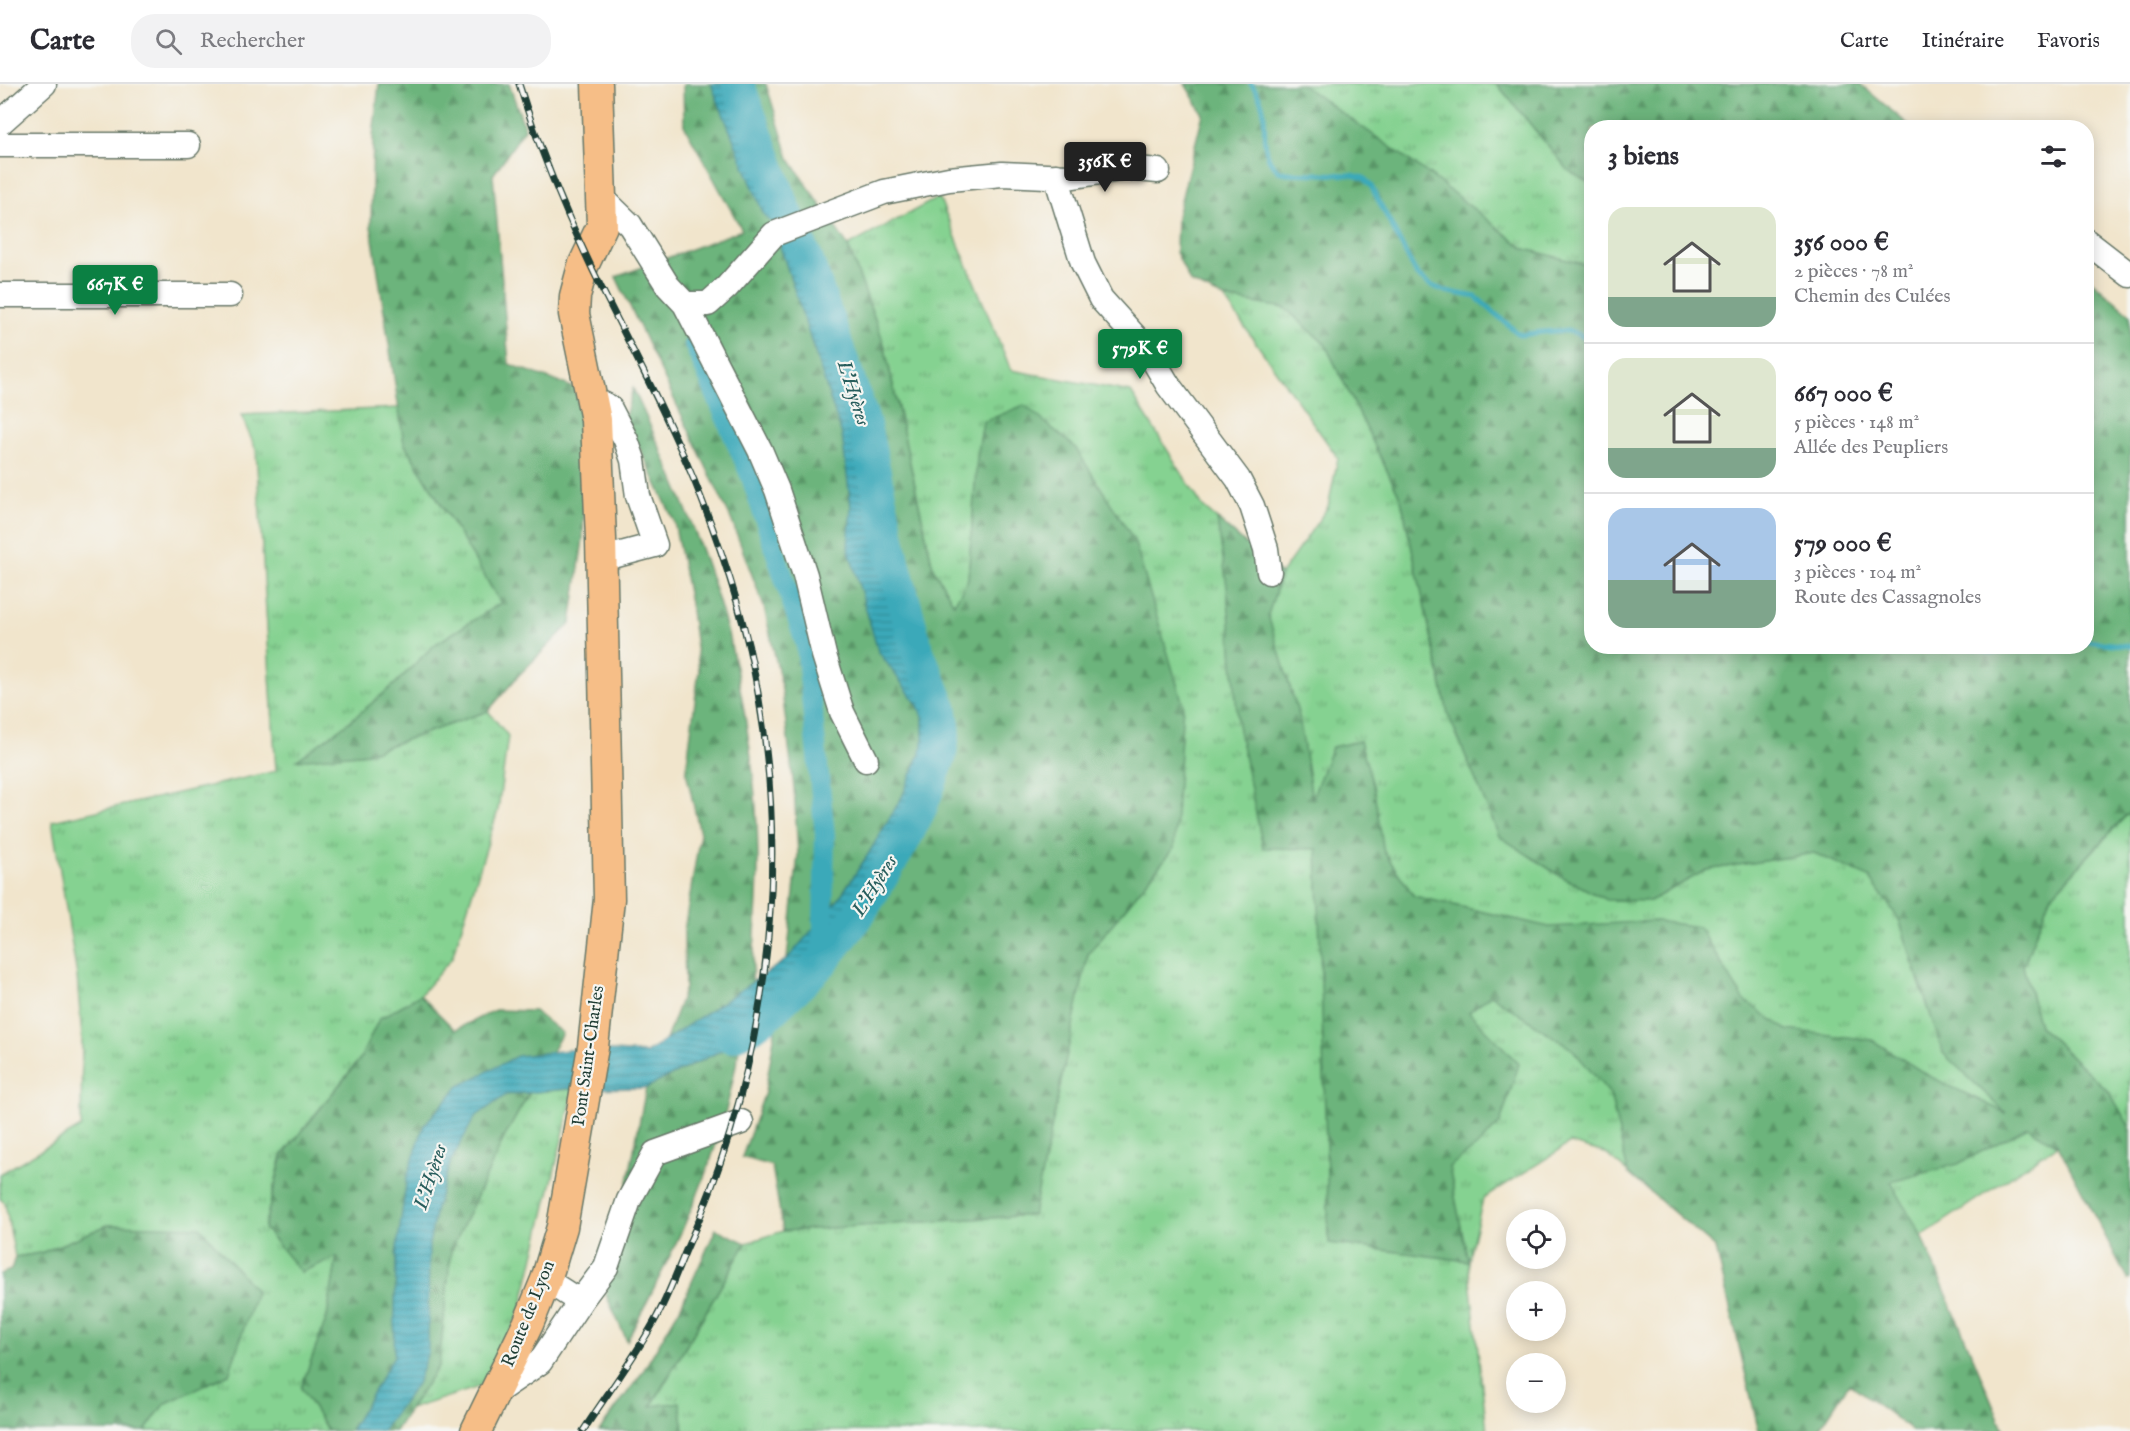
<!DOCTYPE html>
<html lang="fr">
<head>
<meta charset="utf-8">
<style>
  body { margin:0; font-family:"IM FELL English",serif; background:#f2f2f3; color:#2b2b33; height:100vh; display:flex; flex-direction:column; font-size:22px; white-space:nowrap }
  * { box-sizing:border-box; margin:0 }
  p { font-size:20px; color:#7c7c81 }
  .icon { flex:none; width:33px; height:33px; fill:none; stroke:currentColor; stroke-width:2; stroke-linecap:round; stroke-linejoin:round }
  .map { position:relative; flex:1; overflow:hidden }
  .side { position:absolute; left:1584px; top:36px; width:510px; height:534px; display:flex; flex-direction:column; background:#fff; border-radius:24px; box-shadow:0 3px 15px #0003 }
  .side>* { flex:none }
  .controls { position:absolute; left:1506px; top:1125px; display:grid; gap:12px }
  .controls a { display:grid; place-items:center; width:60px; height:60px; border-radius:50%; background:#fff; box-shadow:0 3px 15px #0003; font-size:30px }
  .price { position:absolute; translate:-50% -51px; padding:0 14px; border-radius:6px; background:#0b8043; color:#fff; font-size:20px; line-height:39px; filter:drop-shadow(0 2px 3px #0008) }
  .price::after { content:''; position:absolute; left:50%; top:36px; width:18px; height:14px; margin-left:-9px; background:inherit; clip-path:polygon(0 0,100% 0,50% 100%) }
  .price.on { background:#222; color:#fff }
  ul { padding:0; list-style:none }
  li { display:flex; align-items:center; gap:18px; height:150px; padding:0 24px }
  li+li { border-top:2px solid #e1e1e2 }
  li span { display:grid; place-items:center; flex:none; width:168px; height:120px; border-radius:18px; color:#555 }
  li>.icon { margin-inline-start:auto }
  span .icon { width:72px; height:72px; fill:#fffc; stroke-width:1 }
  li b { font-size:26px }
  h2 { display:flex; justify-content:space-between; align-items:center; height:72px; padding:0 24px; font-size:26px }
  header { display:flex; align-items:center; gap:36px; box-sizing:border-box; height:84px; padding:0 30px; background:#fff; border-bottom:2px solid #e1e1e2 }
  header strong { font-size:28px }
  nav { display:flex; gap:33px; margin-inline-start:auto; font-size:21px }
  .search { width:420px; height:54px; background:#f2f2f3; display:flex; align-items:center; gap:15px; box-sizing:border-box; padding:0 21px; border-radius:24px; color:#7c7c81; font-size:22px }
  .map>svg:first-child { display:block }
  .grass { fill:url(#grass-tufts); stroke:#528862; stroke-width:1.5 }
  .forest { fill:url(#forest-firs); stroke:#467858; stroke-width:1.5 }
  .water { fill:url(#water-rules); stroke:#2d7376; stroke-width:1.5 }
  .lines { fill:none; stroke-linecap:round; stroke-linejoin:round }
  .stream { stroke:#3ba9b9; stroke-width:5 }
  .canal { stroke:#3ba9b9; stroke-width:20 }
  .river { stroke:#3ba9b9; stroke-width:33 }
  .minor-casing { stroke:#687869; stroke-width:27 }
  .major-casing { stroke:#687869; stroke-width:33 }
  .minor { stroke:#fff; stroke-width:24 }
  .major { stroke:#f6be87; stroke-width:30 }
  .rail-casing { stroke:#1f3d34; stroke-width:7 }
  .rail { stroke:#f6f6f2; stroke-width:4.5; stroke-dasharray:14; stroke-linecap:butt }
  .labels { text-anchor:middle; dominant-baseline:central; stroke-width:4.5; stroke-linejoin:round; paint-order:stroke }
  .street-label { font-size:18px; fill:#1f3d34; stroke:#f6f6f2 }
  .water-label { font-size:20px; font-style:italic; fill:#275d5c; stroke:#f6f6f2 }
</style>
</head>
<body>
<header>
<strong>Carte</strong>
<div class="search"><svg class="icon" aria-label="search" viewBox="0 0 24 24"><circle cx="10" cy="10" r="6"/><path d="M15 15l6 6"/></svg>Rechercher</div>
<nav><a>Carte</a><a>Itinéraire</a><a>Favoris</a></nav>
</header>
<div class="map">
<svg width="2130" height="1347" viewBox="0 0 2130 1347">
  <defs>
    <pattern id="grass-tufts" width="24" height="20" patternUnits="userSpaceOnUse" patternTransform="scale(1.5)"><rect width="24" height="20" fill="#85d291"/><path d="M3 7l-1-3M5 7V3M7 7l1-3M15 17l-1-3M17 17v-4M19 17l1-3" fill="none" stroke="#6cac77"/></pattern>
    <pattern id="forest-firs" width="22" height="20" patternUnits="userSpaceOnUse" patternTransform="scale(1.5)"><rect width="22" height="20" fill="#6cb47b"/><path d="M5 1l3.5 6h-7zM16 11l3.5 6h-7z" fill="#589466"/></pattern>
    <pattern id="water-rules" width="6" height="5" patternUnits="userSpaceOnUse" patternTransform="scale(1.5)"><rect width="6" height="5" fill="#3ba9b9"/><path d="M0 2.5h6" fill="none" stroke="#318b97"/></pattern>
  </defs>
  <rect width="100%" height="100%" fill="#f6f6f2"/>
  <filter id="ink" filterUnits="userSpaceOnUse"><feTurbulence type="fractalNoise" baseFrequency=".0167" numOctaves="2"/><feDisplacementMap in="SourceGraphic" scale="12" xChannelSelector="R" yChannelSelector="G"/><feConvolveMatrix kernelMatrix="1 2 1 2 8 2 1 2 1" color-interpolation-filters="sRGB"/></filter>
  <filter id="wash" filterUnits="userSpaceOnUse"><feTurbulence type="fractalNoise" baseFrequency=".008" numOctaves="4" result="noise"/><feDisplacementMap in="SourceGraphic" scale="24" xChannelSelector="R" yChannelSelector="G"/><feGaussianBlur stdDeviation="1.35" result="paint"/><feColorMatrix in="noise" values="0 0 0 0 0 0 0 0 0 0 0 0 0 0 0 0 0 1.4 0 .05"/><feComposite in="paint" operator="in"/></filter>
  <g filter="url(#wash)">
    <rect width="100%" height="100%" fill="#f1e5cc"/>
    <!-- grass -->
    <path class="grass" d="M 1301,0 L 1497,0 L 1569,87 L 1591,100 L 1591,182 L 1525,165 L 1430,91 Z
      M 939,113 L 1011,286 L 1131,308 L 1203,423 L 1281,490 L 1328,423 L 1338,374 L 1224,214 L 1285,224 L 1325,260 L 1401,415 L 1426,526 L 1480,705 L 1499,752 L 1650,817 L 1706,786 L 1814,769 L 1870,793 L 1899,835 L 1923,910 L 2008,1031 L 2058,1061 L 1922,1152 L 2004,1347 L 1913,1347 L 1849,1299 L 1818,1347 L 1759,1347 L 1716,1164 L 1605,1069 L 1570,1059 L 1483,1115 L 1468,1177 L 1487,1347 L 684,1347 L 680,1319 L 651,1323 L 746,1159 L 783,1147 L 1032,1131 L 1088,870 L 1174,764 L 983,338 L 977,374 L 968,495 L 954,521 L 933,484 L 884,260 L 848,162 Z
      M 399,324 L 404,359 L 501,519 L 434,561 L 395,600 L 349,638 L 299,675 L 368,669 L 488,627 L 508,652 L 498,726 L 452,874 L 420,911 L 379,935 L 360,975 L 282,1071 L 264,1144 L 337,1173 L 327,1233 L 301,1304 L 328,1347 L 145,1347 L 164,1320 L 229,1290 L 108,1141 L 41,1169 L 15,1173 L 5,1119 L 0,1115 L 0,1090 L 81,1043 L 82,954 L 77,892 L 52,737 L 276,687 L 256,366 L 241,331 Z
      M 2127,731 L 2130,731 L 2130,1044 L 2110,1009 L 2039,942 L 2023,882 L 2050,813 Z
      M 574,1005 L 521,1226 L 485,1301 L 410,1325 L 439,1281 L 451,1167 L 504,1054 L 530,1008 Z"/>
    <!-- forest -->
    <path class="forest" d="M 379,0 L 509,0 L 525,45 L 493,91 L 509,280 L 575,304 L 586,355 L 583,455 L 571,539 L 519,591 L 488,627 L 368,669 L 297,676 L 349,638 L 395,600 L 434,561 L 501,519 L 404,359 L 371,142 L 373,52 Z
      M 683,0 L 766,0 L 789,74 L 848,162 L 884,260 L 933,484 L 954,520 L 968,495 L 977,374 L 983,338 L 1024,321 L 1075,363 L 1134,456 L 1183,620 L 1174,764 L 1088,870 L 1033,1131 L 783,1147 L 772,1082 L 742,1073 L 765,1008 L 787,875 L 798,770 L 794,704 L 781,599 L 764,523 L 731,435 L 616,193 L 742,146 L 684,41 Z
      M 1185,0 L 1301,0 L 1430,91 L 1525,165 L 1591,182 L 1592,562 L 2086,562 L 2087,193 L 2130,230 L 2130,731 L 2126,731 L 2050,813 L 2023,882 L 2039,942 L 2110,1009 L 2130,1044 L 2130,1195 L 2128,1196 L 2058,1061 L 2028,1043 L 1958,1080 L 1891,1098 L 1922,1152 L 2004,1347 L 1913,1347 L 1849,1299 L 1818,1347 L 1759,1347 L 1716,1164 L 1628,1089 L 1610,1010 L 1573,966 L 1491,911 L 1469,928 L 1519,980 L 1500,1039 L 1476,1063 L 1449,1083 L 1468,1177 L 1329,1159 L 1317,765 L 1263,764 L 1238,641 L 1227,502 L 1217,435 L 1281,491 L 1268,531 L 1299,632 L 1312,714 L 1332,663 L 1360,657 L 1373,701 L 1384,768 L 1414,812 L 1549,843 L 1656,837 L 1699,843 L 1744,916 L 1787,946 L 1872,956 L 1929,992 L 2006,1029 L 1943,969 L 1899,835 L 1869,793 L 1814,769 L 1706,786 L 1650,817 L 1606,816 L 1557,790 L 1499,752 L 1448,630 L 1401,415 L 1325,260 L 1285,224 L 1224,214 L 1190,198 L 1176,168 L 1177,132 L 1203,30 Z
      M 1497,0 L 1860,0 L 1911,43 L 1592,44 L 1591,100 L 1569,87 Z
      M 633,304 C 674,393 716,488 736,584 C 749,647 758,714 758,778 C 758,818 754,859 752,900 L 666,956 L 685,904 L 684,847 L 700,750 L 686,687 L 699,586 L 690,519 L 674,437 L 625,333 Z
      M 420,911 L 455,946 L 495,926 L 534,927 L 562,949 L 504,1054 L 451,1167 L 439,1281 L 395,1347 L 328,1347 L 301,1304 L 327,1233 L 337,1173 L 301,1188 L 264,1144 L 283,1071 L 360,975 L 379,935 Z
      M 742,951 C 737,976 732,1002 726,1026 C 705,1107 665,1183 627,1257 L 606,1211 L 646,1004 L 724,965 Z
      M 108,1141 L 200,1143 L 256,1207 L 229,1290 L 164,1320 L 145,1347 L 0,1347 L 0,1190 L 11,1186 L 15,1173 L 41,1169 Z
      M 716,1145 L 746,1159 L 651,1322 L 680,1318 L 684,1347 L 599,1347 L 642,1289 L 680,1224 Z"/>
    <!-- water -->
    <path class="water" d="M 711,0 L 738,0 L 784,124 L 807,176 L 864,339 L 894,480 L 941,625 L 944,646 L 940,672 L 921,723 L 903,758 L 857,833 L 822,878 L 765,933 L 724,965 L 646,1004 L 566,1005 L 506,1011 L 475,1033 L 451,1077 L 436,1124 L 429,1160 L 428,1268 L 417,1300 L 382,1347 L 350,1347 L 394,1272 L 396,1171 L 407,1093 L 424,1041 L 459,1002 L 517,972 L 577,965 L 646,969 L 787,875 L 838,816 L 867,772 L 902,713 L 923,662 L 923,633 L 917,620 L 878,567 L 848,463 L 851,423 L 842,351 L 778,156 L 777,144 L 764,131 Z"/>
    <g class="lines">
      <!-- stream -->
      <path class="stream" d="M 1251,0 C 1274,29 1258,48 1269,75 C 1271,79 1275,83 1278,87 L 1287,89 L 1352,91 L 1364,94 L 1371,102 L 1417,191 L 1430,201 L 1445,207 L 1476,213 L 1520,251 C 1542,249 1580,237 1592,264
        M 2086,557 L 2130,562
        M 1967,562 L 1992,569 L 2033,562"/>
      <!-- canal -->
      <path class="canal" d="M 694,260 L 751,393 L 806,562 L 825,751 L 822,878"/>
      <!-- river -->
      <path class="river" d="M 730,952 L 750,944 L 765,933 L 799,901 L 822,878 L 857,833 L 903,758 L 921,723 L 940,672 L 944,646 L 941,625 L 917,566 L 894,480 L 864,339 L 807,176 L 784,124 L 738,0"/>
    </g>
  </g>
  <g filter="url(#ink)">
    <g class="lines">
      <!-- minor casing -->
      <g class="minor-casing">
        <path id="minor" d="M 0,39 L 44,0
          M 0,61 L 188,61
          M 1056,92 L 1083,179 L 1101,215 L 1148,267 L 1168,301 L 1238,395 L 1252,422 L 1266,465 L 1269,488
          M 602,114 L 630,141 L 668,202 L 685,220 L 708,220 L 727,203 L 774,150 L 884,108 L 949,95 L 1002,90 L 1068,93 L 1127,84 L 1158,87
          M 2086,157 L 2130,191
          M 0,211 L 230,211
          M 685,220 L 760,366 L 777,406 L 805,491 L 824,571 L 842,628 L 866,676
          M 591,314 L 609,323 L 626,356 L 633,376 L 638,412 L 655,461 L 602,475
          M 546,1196 L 571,1212 L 582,1215 L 606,1183 L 629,1116 L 655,1069 L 741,1038
          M 496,1308 L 540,1278 L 582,1215"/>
      </g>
      <!-- major casing -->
      <g class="major-casing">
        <path id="major" d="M 476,1347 L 528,1240 L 546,1196 L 562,1143 L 593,963 L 609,815 L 601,455 L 596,336 L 574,230 L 575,212 L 583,182 L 602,142 L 597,0"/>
      </g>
      <!-- minor -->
      <use href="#minor" class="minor"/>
      <!-- major -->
      <use href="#major" class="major"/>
      <!-- rail casing -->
      <g class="rail-casing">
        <path id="rail" d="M 519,0 C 541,71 570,140 603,207 C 634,269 667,331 694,396 C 722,465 746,536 758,609 C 791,798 764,992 686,1166 C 676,1190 667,1215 654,1238 C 633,1276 606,1311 583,1347"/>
      </g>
      <!-- rail -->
      <use href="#rail" class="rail"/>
    </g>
  </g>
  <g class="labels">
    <!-- street labels -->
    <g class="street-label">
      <text transform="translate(589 972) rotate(-82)">Pont Saint-Charles</text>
      <text transform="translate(529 1230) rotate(-68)">Route de Lyon</text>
    </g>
    <!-- water labels -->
    <g class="water-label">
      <text transform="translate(853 309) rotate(72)">L'Hyères</text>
      <text transform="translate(875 802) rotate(-58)">L'Hyères</text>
      <text transform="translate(431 1093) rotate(-72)">L'Hyères</text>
    </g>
  </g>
</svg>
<div class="controls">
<a><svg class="icon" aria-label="locate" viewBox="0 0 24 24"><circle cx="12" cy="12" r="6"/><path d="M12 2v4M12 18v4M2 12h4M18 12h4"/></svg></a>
<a>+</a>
<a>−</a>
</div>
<b class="price on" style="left:1105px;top:109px">356K €</b>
<b class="price" style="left:115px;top:232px">667K €</b>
<b class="price" style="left:1140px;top:296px">579K €</b>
<section class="side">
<h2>3 biens<svg class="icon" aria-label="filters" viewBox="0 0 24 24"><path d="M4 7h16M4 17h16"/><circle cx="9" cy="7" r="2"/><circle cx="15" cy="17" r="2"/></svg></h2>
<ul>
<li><span style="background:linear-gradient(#dfe7d0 75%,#7fa58c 0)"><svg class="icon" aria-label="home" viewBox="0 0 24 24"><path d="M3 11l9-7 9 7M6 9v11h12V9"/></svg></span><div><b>356 000 €</b><p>2 pièces · 78 m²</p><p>Chemin des Culées</p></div></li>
<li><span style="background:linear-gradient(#dfe7d0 75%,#7fa58c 0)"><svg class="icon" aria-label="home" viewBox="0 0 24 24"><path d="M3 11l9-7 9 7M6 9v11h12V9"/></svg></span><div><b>667 000 €</b><p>5 pièces · 148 m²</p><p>Allée des Peupliers</p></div></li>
<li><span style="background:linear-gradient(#a9c7e8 60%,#7fa58c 0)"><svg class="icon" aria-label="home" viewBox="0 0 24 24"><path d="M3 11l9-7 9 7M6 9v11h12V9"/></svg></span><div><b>579 000 €</b><p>3 pièces · 104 m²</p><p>Route des Cassagnoles</p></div></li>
</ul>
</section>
</div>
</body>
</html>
